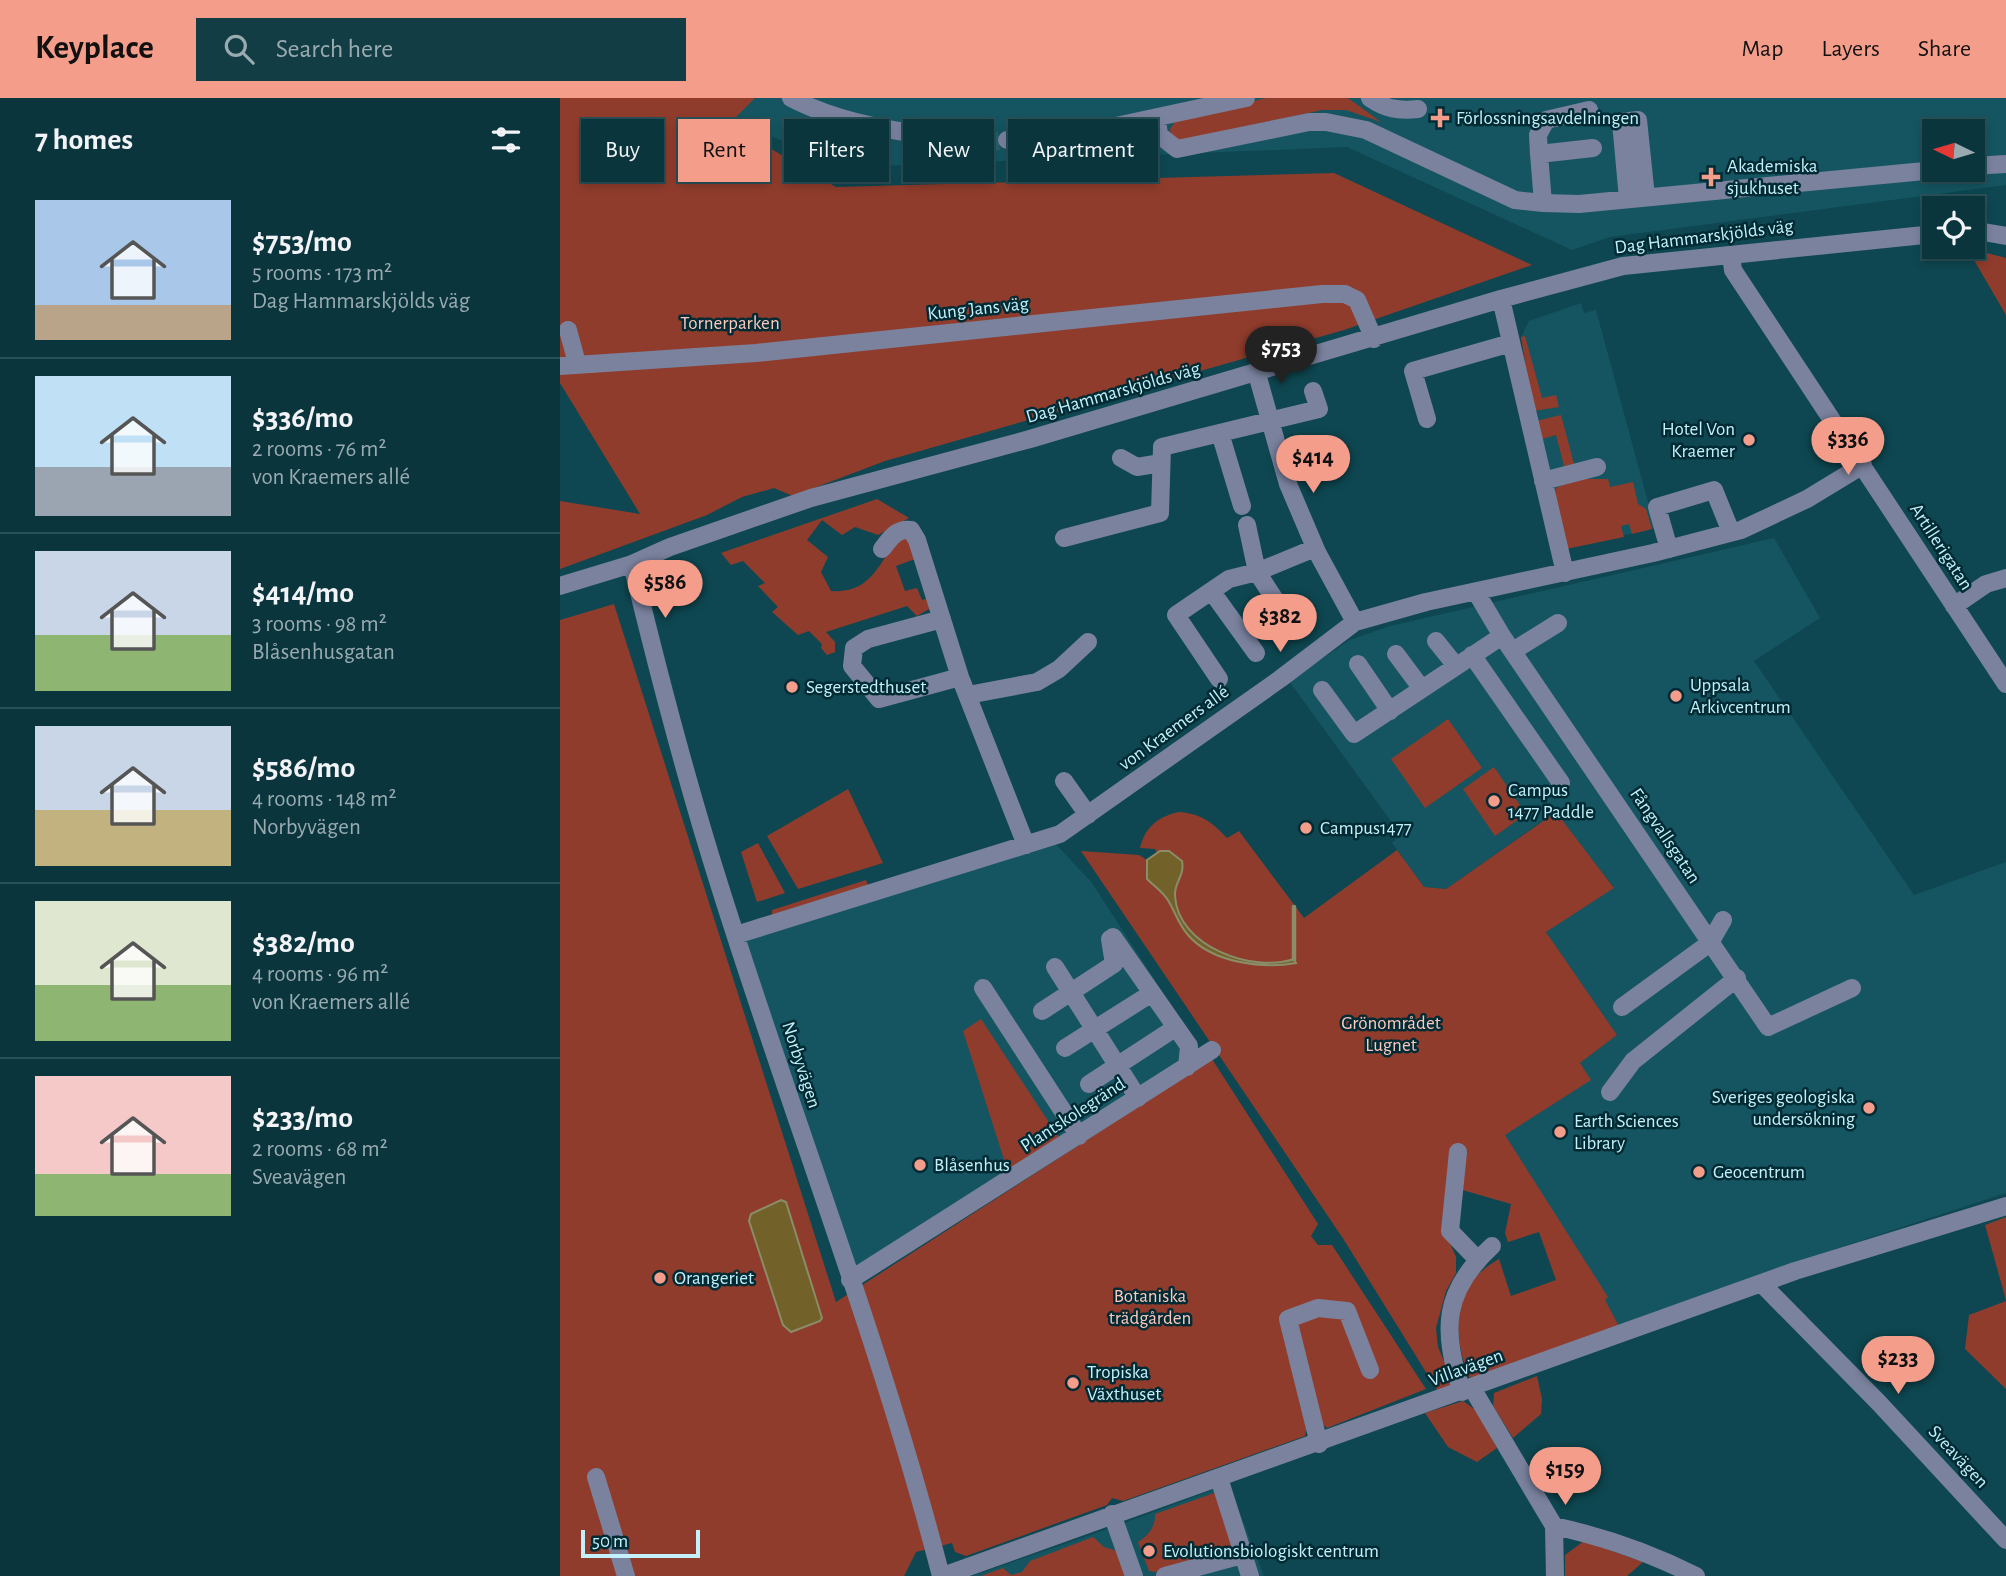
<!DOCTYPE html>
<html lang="en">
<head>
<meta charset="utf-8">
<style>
  body { margin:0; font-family:"Alegreya Sans",sans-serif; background:#133d44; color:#f1f3f6; height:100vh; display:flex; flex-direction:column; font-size:26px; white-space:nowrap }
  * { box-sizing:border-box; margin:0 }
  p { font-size:23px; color:#99abb0 }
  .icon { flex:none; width:38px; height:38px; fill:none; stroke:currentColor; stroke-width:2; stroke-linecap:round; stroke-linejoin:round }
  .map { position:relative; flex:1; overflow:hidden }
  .panel { display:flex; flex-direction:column; background:#0a353d; width:560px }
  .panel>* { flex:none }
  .guide { position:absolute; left:21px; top:21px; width:665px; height:63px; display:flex; gap:14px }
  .needle { width:46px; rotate:275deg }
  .buttons { position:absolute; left:1362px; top:21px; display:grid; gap:14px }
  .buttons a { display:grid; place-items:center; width:63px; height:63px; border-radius:0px; background:#0a353d; box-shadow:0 4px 10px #0003,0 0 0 2px #2a5057; font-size:35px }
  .scale { position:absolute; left:21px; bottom:18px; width:119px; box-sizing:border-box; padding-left:7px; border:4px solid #c3f0fa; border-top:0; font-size:19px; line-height:24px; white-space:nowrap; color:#c3f0fa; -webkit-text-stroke:5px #002b34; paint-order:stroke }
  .price { position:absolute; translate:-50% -60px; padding:0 16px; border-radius:24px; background:#f49d8a; color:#111; font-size:23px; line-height:46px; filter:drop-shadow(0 2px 4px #0008) }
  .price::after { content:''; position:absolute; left:50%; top:42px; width:21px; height:16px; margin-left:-10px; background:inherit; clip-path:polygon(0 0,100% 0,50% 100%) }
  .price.active { background:#222; color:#fff }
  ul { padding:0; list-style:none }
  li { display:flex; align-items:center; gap:21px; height:175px; padding:0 35px }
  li+li { border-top:2px solid #2a5057 }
  li span { display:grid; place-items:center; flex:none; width:196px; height:140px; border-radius:0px; color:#555 }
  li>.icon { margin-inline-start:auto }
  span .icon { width:84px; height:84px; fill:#fffc; stroke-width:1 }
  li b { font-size:30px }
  h2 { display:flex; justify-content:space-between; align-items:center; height:84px; padding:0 35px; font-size:30px }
  .pill { padding:0 24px; border-radius:0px; background:#0a353d; box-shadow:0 4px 10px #0003,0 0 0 2px #2a5057; font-size:24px; line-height:63px }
  .pill.active { background:#f49d8a; color:#111 }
  header { display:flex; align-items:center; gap:42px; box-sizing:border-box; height:98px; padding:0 35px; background:#f49d8a; color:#111 }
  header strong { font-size:33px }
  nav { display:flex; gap:38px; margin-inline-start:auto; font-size:24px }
  .search { width:490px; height:63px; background:#133d44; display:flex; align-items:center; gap:18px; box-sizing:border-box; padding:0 24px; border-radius:0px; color:#99abb0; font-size:26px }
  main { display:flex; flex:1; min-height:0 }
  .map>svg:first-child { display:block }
  .built { fill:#145561; fill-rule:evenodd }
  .green { fill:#903c2c }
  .water { fill:#72622a; stroke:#8a8d68; stroke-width:2 }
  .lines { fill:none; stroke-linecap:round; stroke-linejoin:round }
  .stream { stroke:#8a8d68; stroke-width:4.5 }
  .minor-tunnel { stroke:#29606a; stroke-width:18; stroke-dasharray:18 9; stroke-linecap:butt }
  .minor { stroke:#7a829e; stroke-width:18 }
  .poi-dot { fill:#f49d8a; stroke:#002b34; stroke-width:2.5 }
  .labels { text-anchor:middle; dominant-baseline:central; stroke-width:5; stroke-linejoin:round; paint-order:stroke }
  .poi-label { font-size:19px; fill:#c3f0fa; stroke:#002b34; text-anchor:start }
  .street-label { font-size:19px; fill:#c3f0fa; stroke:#002b34 }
  .park-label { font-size:19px; fill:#ffc9bd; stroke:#002b34 }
</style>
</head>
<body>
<header>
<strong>Keyplace</strong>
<div class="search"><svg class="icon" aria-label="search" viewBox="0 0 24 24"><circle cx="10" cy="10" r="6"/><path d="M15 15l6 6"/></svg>Search here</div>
<nav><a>Map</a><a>Layers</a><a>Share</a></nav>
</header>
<main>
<section class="panel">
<h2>7 homes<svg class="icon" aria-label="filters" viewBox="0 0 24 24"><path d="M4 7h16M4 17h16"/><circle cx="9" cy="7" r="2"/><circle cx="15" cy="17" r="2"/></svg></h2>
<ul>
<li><span style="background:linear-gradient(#a9c7e8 75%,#b9a48a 0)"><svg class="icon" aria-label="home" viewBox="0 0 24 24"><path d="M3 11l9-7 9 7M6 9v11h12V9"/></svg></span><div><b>$753/mo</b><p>5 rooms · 173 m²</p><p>Dag Hammarskjölds väg</p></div></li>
<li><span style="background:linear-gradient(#bfe0f5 65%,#9aa5b1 0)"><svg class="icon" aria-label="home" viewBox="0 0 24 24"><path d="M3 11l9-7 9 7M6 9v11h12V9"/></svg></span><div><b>$336/mo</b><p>2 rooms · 76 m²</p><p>von Kraemers allé</p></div></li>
<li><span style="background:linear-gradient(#c9d6e8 60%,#8fb573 0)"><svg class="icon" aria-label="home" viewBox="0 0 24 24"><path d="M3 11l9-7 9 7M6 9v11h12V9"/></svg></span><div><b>$414/mo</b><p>3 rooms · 98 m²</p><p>Blåsenhusgatan</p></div></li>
<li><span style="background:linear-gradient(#c9d6e8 60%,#c2b280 0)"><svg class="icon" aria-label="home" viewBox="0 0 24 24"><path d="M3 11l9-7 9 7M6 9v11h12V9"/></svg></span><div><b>$586/mo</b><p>4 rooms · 148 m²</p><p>Norbyvägen</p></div></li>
<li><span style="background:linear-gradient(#dfe7d0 60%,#8fb573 0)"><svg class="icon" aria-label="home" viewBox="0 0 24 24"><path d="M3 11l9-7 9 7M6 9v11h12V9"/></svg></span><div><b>$382/mo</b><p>4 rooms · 96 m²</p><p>von Kraemers allé</p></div></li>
<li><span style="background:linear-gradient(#f6c9c9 70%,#8fb573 0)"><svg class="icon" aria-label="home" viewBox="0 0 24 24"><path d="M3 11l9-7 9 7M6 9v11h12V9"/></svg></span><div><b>$233/mo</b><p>2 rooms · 68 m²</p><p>Sveavägen</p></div></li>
</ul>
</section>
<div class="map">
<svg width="1446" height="1478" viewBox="0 0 1446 1478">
  <rect width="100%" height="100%" fill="#0e4751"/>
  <!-- built -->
  <path class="built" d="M 99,0 L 1446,0 L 1446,87 L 1050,139 L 1012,152 L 787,49 L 323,68 L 276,61 ZM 1374,33 L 1412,33 L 1412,72 L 1374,72 Z
    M 1021,205 L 1024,215 L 1036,212 L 1095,430 L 1006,451 L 961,239 L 969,223 Z
    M 1214,440 L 1260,520 L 1194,563 L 1354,797 L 1446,764 L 1446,1095 L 1214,1171 L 1059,1228 L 1044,1201 L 1047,1199 L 944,1037 L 1030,982 L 1020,965 L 1057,937 L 986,834 L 1054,789 L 995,714 L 886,791 L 864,789 L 832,745 L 841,737 L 729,583 L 790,542 L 830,528 Z
    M 494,744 L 532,785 L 642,955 L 291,1179 L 179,841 Z
    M 669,1386 L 704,1478 L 412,1478 L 556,1428 Z"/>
  <!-- green -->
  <path class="green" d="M 0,0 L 195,0 L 169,26 L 276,89 L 774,75 L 972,167 L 784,232 L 325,363 L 233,398 L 214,390 L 182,399 L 147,417 L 0,471 L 0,403 L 80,416 L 0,285 Z
    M 706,0 L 788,0 L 821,24 L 786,12 L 762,12 L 618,43 L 611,39 L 610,31 L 616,22 Z
    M 1419,153 L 1446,160 L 1446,217 L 1411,157 Z
    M 965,238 L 982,300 L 996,297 L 999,309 L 973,313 L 961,239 Z
    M 1001,317 L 1014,366 L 1004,368 L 996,337 L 982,341 L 976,323 Z
    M 1014,381 L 1048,381 L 1050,389 L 1073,384 L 1078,406 L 1086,411 L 1092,431 L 1072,436 L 1069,426 L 1061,428 L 1064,439 L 1006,451 L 995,405 L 996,390 Z
    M 317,401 L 349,420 L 318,437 L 295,429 L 282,437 L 262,422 L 247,442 L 268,459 L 261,474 L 271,493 C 311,496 320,465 340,435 L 346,436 L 355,461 L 336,468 L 345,493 L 357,490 L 362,502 L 369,500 L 369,511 L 357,518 L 347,508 L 266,534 L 275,544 L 275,554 L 267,557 L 261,550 L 262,546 L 249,533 L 238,537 L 212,514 L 218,509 L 198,488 L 205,485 L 183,463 L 171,467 L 161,455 Z
    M 54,506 L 276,1204 L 652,961 L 758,1126 L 751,1138 L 758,1147 L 772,1147 L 866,1291 L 767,1330 L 759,1323 L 747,1329 L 745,1338 L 563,1403 L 552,1400 L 547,1407 L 406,1458 L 395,1454 L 392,1445 L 356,1454 L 344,1478 L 0,1478 L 0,522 Z
    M 888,621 L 922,670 L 865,710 L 831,661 Z
    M 934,669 L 966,716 L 935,738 L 903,691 Z
    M 288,691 L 323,765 L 238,791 L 207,738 Z
    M 618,714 C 640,715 652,724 667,740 L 679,733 L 744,820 L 837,752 L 864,789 L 886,791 L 996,714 L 1054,790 L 986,834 L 1057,937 L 1020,965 L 1031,982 L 945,1037 L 1048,1199 L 1045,1202 L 1059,1228 L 918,1282 L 909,1279 C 891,1232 892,1187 939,1161 L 951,1198 L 996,1182 L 979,1134 L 948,1144 L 945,1135 L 951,1106 L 892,1089 L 886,1136 L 896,1159 L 896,1175 L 886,1193 L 876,1230 L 878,1249 L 895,1289 L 879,1295 L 784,1142 L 521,753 L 579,757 L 587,762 L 597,755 L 595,751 L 580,750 C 585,729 598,719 618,714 Z
    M 198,745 L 225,795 L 197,804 L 181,754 Z
    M 306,782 L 308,787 L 212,817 L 212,812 Z
    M 421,921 L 500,1041 L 448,1074 L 403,933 Z
    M 1446,1119 L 1446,1202 L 1425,1127 Z
    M 1446,1203 L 1446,1291 L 1405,1251 L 1409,1217 Z
    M 977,1278 L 982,1301 L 981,1316 L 953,1340 L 933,1308 L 934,1295 Z
    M 903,1303 L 917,1313 L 937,1350 L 917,1364 L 888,1349 L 865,1315 Z
    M 657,1394 L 675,1450 L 595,1474 L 589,1473 L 578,1444 C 588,1438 596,1428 595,1416 Z
    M 533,1439 L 544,1449 L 557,1453 L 565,1478 L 421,1478 L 443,1470 L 451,1477 L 462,1474 L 470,1463 Z
    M 1024,1443 L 1083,1464 L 1067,1478 L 1005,1478 L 1005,1457 Z"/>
  <!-- water -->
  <path class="water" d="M 600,753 L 609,753 L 622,763 C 625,778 614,784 615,798 C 618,849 693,875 734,861 L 736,865 C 703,871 652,865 628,837 C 619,827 616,816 609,804 C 604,794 595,789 587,781 L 587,762 Z
    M 221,1102 L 226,1104 L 262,1220 L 260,1223 L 231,1234 L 223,1227 L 189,1123 L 191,1116 Z"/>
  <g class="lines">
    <!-- stream -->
    <path class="stream" d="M 734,809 L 734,861"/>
    <!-- minor-tunnel -->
    <path class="minor-tunnel" d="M 421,45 L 447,42"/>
    <!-- minor -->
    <path class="minor" d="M 231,0 C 289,30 357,36 421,45
      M 810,0 C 826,11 838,13 858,11
      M 597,21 L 599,37 L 617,51 L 749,24 L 766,24 L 806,32 L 955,102 L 983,105
      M 447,42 L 519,36 L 686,0
      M 1033,50 L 979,56 L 983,105 L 1019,106 L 1375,72
      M 979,56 L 978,37 L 986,22 L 1029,12
      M 1412,68 L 1446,66
      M 1068,101 L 1061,24 L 1078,22 L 1086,99
      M 1412,132 L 1446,138
      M 1171,157 L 1173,172 L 1446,586
      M 941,201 L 1005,475
      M 8,232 L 17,265
      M 0,268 L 196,255 L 762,196 L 785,196 L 797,202 L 814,241
      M 697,276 L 728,386 L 757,454 L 795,524
      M 867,321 L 853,273 L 951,245
      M 660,335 L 682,408
      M 561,360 L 577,369 L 601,365
      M 983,383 L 1037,369
      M 504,440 L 600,415 L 602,349 L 759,311 L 753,293
      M 322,451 C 330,441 336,430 351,432 L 357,442 L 400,579 L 466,747
      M 1109,451 L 1097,409 L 1154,392 L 1171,434
      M 72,466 C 98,574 126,682 160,789 C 232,1019 321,1245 381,1478
      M 0,488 L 72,466 L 110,449 L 251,400 L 470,341 L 941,201 L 1063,168 L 1374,136
      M 652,494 L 696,555
      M 916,494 L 942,538 L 1208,929 L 1292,890
      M 1394,508 L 1426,486 L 1446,480
      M 382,521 L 308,541 L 294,550 L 292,568 L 319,601 L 400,579
      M 732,528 L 697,474 L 755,450
      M 876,543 L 896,568
      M 953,553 L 998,525
      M 836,556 L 862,591
      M 912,557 L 1001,685
      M 798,566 L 830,613
      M 659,581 L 616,517 L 669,481 L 697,474 L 687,427
      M 762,592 L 794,636 L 942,538
      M 408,597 L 477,584 L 499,571 L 528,544
      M 504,683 L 528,717
      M 176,837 L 500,736 L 720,581 L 795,524 L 866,504 L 1093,455 L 1181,432 L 1247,401 L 1303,367
      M 553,839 L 629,948 L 627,969
      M 495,869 L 578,1000
      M 423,890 L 519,1038
      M 1062,909 L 1143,850 L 1151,843 L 1163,822
      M 482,913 L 554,866 L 550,841
      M 505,950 L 592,895
      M 529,986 L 615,930
      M 1050,994 L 1073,963 L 1177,880
      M 898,1054 L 890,1133 L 917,1161
      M 290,1182 L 652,952
      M 1201,1185 L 1319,1305 L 1446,1442
      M 912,1290 L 994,1428 C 1045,1439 1090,1455 1136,1478
      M 902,1294 C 882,1232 882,1194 932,1148
      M 759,1346 L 728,1221 L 758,1210 L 787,1213 L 810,1272
      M 36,1379 L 66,1478
      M 659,1380 L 690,1478
      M 552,1416 L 574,1478
      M 994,1428 L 995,1478
      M 383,1478 L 1235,1173 L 1446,1108
      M 605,1478 L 682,1457"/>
  </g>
  <!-- markers -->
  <g class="poi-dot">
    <path d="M876.5 9.5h7v7h7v7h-7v7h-7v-7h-7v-7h7z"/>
    <path d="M1147.5 68.5h7v7h7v7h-7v7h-7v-7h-7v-7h7z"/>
    <circle cx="1189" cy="342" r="7"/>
    <circle cx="232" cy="589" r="7"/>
    <circle cx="1116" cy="598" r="7"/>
    <circle cx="934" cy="703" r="7"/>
    <circle cx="746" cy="730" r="7"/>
    <circle cx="1309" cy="1010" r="7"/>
    <circle cx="1000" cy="1034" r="7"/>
    <circle cx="360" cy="1067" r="7"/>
    <circle cx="1139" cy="1074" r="7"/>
    <circle cx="100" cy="1180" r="7"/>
    <circle cx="513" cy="1285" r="7"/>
    <circle cx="589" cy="1453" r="7"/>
  </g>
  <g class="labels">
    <!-- poi labels -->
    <g class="poi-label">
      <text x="896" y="20">Förlossningsavdelningen</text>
      <text x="1167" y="68">Akademiska<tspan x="1167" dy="22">sjukhuset</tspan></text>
      <text x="1175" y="331" text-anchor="end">Hotel Von<tspan x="1175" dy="22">Kraemer</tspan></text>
      <text x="1130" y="587">Uppsala<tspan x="1130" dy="22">Arkivcentrum</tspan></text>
      <text x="246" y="589">Segerstedthuset</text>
      <text x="948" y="692">Campus<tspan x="948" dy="22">1477 Paddle</tspan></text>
      <text x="760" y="730">Campus1477</text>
      <text x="1295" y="999" text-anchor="end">Sveriges geologiska<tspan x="1295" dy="22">undersökning</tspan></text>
      <text x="1014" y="1023">Earth Sciences<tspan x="1014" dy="22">Library</tspan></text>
      <text x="374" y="1067">Blåsenhus</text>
      <text x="1153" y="1074">Geocentrum</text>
      <text x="114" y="1180">Orangeriet</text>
      <text x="527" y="1274">Tropiska<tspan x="527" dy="22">Växthuset</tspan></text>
      <text x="603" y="1453">Evolutionsbiologiskt centrum</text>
    </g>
    <!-- street labels -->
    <g class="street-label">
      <text transform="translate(1144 139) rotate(-7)">Dag Hammarskjölds väg</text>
      <text transform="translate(418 211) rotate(-6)">Kung Jans väg</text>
      <text transform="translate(553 295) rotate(-16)">Dag Hammarskjölds väg</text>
      <text transform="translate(1381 449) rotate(57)">Artillerigatan</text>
      <text transform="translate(614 630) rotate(-36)">von Kraemers allé</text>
      <text transform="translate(1105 738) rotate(56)">Fångvallsgatan</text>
      <text transform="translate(241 967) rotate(72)">Norbyvägen</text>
      <text transform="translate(513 1017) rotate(-33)">Plantskolegränd</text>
      <text transform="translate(906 1270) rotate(-20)">Villavägen</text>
      <text transform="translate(1398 1359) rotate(47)">Sveavägen</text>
    </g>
    <!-- park labels -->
    <g class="park-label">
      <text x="170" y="225">Tornerparken</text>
      <text x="831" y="925">Grönområdet<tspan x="831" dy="22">Lugnet</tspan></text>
      <text x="590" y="1198">Botaniska<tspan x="590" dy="22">trädgården</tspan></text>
    </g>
  </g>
</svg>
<div class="buttons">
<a><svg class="needle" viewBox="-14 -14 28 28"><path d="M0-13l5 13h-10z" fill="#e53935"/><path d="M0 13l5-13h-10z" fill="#99abb0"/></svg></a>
<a><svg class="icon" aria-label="locate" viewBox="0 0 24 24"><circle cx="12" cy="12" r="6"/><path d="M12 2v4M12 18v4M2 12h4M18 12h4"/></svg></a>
</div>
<div class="scale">50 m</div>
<b class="price active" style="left:721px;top:288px">$753</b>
<b class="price" style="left:1288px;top:379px">$336</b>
<b class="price" style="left:753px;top:397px">$414</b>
<b class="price" style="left:105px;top:522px">$586</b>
<b class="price" style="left:720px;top:556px">$382</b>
<b class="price" style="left:1338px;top:1298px">$233</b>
<b class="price" style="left:1005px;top:1409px">$159</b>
<div class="guide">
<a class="pill">Buy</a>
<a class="pill active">Rent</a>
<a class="pill">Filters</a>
<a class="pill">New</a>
<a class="pill">Apartment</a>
</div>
</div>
</main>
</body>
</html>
